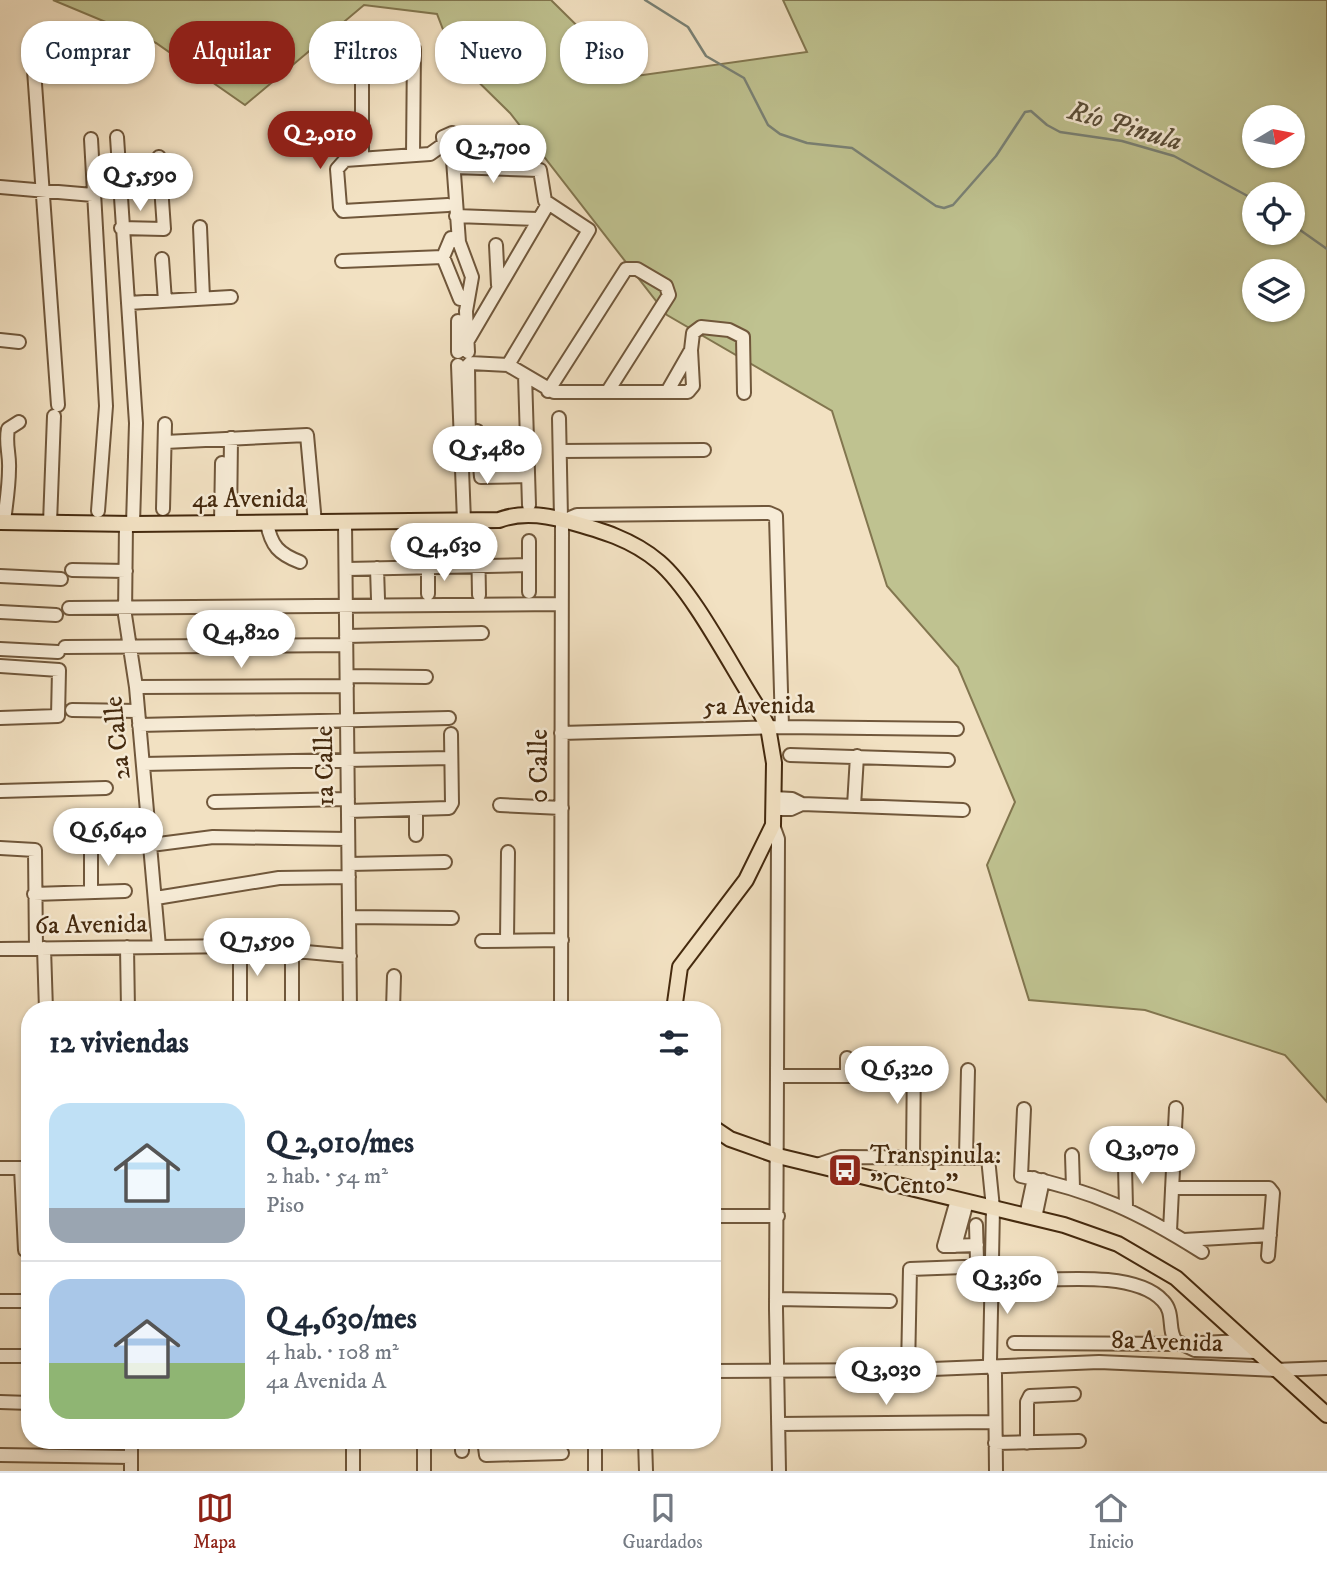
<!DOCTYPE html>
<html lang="es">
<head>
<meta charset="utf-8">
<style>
  body { margin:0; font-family:"IM FELL DW Pica",serif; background:#f6f6f7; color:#1f2937; height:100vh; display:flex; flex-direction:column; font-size:26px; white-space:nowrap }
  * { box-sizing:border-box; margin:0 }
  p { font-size:23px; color:#747a83 }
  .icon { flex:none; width:38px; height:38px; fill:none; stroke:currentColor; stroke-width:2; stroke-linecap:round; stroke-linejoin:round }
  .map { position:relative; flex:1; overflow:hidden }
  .drawer { position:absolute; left:21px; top:1001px; width:700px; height:448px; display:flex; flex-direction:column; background:#fff; border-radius:28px; box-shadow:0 2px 5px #0004 }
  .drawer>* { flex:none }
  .guide { position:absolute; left:21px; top:21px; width:700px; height:63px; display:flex; gap:14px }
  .needle { width:46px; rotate:80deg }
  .controls { position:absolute; left:1242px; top:105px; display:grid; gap:14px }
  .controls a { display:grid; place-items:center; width:63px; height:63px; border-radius:50%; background:#fff; box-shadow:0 2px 5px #0004; font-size:35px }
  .price { position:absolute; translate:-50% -60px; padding:0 16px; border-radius:24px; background:#fff; color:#222; font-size:23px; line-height:46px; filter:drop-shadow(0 2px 4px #0008) }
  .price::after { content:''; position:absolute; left:50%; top:42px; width:21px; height:16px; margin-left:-10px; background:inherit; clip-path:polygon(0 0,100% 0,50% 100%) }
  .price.on { background:#8f2418; color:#fff }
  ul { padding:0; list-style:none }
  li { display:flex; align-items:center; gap:21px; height:175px; padding:0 28px }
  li+li { border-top:2px solid #e0e1e3 }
  li span { display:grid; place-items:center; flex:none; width:196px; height:140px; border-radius:21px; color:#555 }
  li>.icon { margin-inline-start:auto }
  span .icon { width:84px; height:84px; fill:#fffc; stroke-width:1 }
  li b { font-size:30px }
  h2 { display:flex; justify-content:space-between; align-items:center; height:84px; padding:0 28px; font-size:30px }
  .pill { padding:0 24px; border-radius:28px; background:#fff; box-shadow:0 2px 5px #0004; font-size:24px; line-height:63px }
  .pill.on { background:#8f2418; color:#fff }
  .tab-bar { display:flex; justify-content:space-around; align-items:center; height:98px; border-top:2px solid #e0e1e3; background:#fff; font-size:19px; color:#747a83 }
  .tab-bar a { display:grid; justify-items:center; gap:4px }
  .tab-bar .on { color:#8f2418 }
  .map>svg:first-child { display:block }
  .green { fill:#bfc290; stroke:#82764f; stroke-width:2; fill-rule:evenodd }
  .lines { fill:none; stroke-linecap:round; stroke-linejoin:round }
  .stream { stroke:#798175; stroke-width:2.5 }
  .minor-casing { stroke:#70573b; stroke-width:16 }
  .major-casing { stroke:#44290e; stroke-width:18 }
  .minor { stroke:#f7ecd7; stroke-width:12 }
  .major { stroke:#f2e1c2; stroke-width:14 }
  .labels { text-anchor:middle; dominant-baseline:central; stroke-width:5; stroke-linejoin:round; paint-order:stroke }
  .street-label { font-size:26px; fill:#44290e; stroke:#f7ecd7 }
  .poi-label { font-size:26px; fill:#44290e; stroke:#f7ecd7; text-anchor:start }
  .water-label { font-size:28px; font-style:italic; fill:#5a4e39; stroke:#f7ecd7 }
</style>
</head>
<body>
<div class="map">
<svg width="1327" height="1471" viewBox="0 0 1327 1471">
  <rect width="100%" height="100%" fill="#f2e1c2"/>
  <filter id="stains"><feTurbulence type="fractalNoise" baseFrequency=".00286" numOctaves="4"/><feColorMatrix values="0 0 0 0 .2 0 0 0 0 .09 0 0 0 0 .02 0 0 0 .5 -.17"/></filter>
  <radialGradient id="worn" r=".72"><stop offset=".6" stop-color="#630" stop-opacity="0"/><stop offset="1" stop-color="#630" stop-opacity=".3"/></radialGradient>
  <!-- green -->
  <path class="green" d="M 53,0 L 551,0 L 629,77 L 807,52 L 783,0 L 1327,0 L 1327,1102 L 1285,1055 L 1145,1010 L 1029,1000 L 987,865 L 1015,802 L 958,667 L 887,586 L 832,411 L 667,315 L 510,113 L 454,58 L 437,14 L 364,5 L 245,105 L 156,43 ZM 1255,117 L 1293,117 L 1293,156 L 1255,156 ZM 1255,194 L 1293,194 L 1293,233 L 1255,233 ZM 1255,271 L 1293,271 L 1293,310 L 1255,310 Z"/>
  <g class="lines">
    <!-- stream -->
    <path class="stream" d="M 645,0 L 688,27 L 706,56 L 744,78 L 768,125 L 780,134 L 807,143 L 852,148 L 936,206 L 944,208 L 953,205 L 996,156 L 1025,112 L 1031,111 L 1047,125 L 1060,132 L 1122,141 L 1174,156 L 1255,200
      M 1293,225 L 1327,249"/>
    <!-- minor casing -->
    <g class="minor-casing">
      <path id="minor" d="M 33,56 L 58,405
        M 117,137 L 136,423 L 133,524
        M 91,139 L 106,406 L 98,511
        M 444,144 L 430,154 L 345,160 L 337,169 L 340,207 L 343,211 L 448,205
        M 448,146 L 444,144 L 443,137 L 452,133 L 456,139 L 452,146 L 459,242 L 472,277 L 466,311 L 468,352
        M 362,158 L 362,48 L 367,45 L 411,46 L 414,49 L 413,155
        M 454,167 L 540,170 L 545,201 L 589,230 L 508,365
        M 0,187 L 93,195
        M 456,216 L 538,219
        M 200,227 L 203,298
        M 121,228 L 164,229 L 159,157
        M 451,238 L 443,257 L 460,299
        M 496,245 L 498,285
        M 162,259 L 165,301
        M 342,261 L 443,257
        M 128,303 L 231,297
        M 458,321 L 458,352
        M 0,340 L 19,342
        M 467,342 L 548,204
        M 470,363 L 508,365 L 554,392 L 688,392 L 693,386 L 691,350
        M 458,365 L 464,521
        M 468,365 L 469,446
        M 525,375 L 529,505
        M 548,391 L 626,269 L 637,269 L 666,286 L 669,295 L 608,391
        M 667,392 L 691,350 L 693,333 L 701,327 L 729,330 L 743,337 L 744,393
        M 559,418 L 561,518
        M 477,431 L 481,477 L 528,476
        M 165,442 L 307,435 L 315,523
        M 560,451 L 704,450
        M 163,509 L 165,424
        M 565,520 L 577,515 L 769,513 L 776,516 L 782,727
        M 4,522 C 6,504 9,487 9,469 C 10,455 5,444 8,429 L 19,422
        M 345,522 L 350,1010
        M 50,523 L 54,416
        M 221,523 L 222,463
        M 230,523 L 231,438
        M 267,523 C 271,546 279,554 300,562
        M 126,524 L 125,615 L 136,687 L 159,947
        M 478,538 L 479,595
        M 529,541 L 529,592
        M 428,542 L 428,594
        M 377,568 L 378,599
        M 347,569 L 529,565
        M 72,570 L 126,571
        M 0,576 L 61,579
        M 69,608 L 560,604
        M 0,612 L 56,615
        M 346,636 L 482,633
        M 65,647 L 346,645
        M 0,649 L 58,652
        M 0,666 L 59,670 L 58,716 L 0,718
        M 347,676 L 426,677
        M 136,687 L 347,686
        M 72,710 L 138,711
        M 139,725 L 449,718
        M 561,733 L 782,727 L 957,729
        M 790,755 L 948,760
        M 143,764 L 451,758
        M 0,791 L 106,788
        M 774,798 L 792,799 L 802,804 L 963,810
        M 214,802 L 348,799
        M 500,805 L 562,808
        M 854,806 L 857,756
        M 416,809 L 416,835
        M 774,809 L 791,809 L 802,804
        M 348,811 L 449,808 L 452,803 L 451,734
        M 773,825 L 778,839 L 776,1309 L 779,1471
        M 91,844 L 91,892
        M 151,845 L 213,837 L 348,839
        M 0,848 L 35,850 L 36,949
        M 349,864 L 445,862
        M 34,894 L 125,891
        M 156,898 L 279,878 L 349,877
        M 349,917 L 452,918
        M 507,940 L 508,852
        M 482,941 L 562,940
        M 240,946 L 240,1010
        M 127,947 L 128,1010
        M 44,948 L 46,1010
        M 292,948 L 292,1010
        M 0,949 L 240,946 L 350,956
        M 393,1010 L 394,976
        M 561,1010 L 562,523
        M 778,1076 L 869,1076
        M 847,1076 L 847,1058
        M 1024,1109 L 1021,1176 C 1092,1190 1141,1213 1202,1252
        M 1072,1155 L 1073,1187
        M 913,1156 L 914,1057
        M 966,1156 L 968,1070
        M 820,1164 L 841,1157 L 988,1158 L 993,1208 L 990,1361 L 995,1374 L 996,1471
        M 1125,1166 L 1126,1207
        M 0,1168 L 30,1168
        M 21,1168 L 25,1250
        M 1172,1188 L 1269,1188 L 1273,1193 L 1268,1256
        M 712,1216 L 778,1216
        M 1026,1216 L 1034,1178
        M 1035,1218 L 1043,1180
        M 976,1225 L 977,1260
        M 1170,1231 L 1176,1108
        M 1184,1240 L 1270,1235
        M 944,1246 L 957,1200
        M 947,1246 L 977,1245
        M 955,1246 L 967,1202
        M 1009,1281 C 1050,1281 1134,1269 1163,1301 C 1175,1313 1167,1330 1176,1341 L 1195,1350 L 1256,1352
        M 776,1299 L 890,1301
        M 0,1301 L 30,1301
        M 1014,1343 L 1182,1344
        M 1200,1343 L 1245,1341
        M 0,1356 L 30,1356
        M 908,1370 L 910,1269 L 991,1266
        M 712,1371 L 908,1370 L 1099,1362 L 1275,1370 L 1327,1368
        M 0,1402 L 30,1403
        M 778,1424 L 995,1422
        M 353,1440 L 353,1471
        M 424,1440 L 424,1471
        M 462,1440 L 462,1451
        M 484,1440 L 486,1455 L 562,1453
        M 595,1440 L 595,1471
        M 645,1440 L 646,1471
        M 995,1443 L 1079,1441
        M 1027,1443 L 1027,1402 L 1030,1396 L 1074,1394
        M 0,1455 L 131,1457
        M 131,1471 L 131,1440"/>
    </g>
    <!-- major casing -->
    <g class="major-casing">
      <path id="major" d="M 0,522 L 133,524 L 499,520 C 520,512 546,515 567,521 C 600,530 632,539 659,562 C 693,591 732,668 758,708 L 768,727 L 774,763 L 773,825 L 746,880 L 680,967 L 674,1010
        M 712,1127 L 730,1139 L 778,1156 L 1064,1225 L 1118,1244 L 1176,1278 L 1327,1415"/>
    </g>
    <!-- minor -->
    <use href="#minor" class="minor"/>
    <!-- major -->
    <use href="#major" class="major"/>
  </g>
  <!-- icons -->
  <defs>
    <g id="bus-square" transform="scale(1.75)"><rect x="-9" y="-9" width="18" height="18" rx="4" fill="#8f2418" stroke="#f7ecd7"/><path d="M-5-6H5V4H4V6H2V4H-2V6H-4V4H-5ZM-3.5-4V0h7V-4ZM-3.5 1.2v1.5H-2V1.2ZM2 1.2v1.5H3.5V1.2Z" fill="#fff"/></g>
  </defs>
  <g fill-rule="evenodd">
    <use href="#bus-square" x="845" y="1170"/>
  </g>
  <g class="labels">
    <!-- street labels -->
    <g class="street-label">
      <text x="249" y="499">4a Avenida</text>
      <text transform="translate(759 706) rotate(-1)">5a Avenida</text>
      <text transform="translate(118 738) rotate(-96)">2a Calle</text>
      <text transform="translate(325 766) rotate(-91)">1a Calle</text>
      <text transform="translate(539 766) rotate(-90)">0 Calle</text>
      <text transform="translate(91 925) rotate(-1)">6a Avenida</text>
      <text transform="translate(1167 1342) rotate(2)">8a Avenida</text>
    </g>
    <!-- poi labels -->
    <g class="poi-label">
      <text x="870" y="1155">Transpinula:<tspan x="870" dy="30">"Cento"</tspan></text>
    </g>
    <!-- water labels -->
    <g class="water-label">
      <text transform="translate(1125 126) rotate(16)">Río Pinula</text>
    </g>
  </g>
  <rect width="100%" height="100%" filter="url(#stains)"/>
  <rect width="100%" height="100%" fill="url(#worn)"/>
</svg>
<div class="controls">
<a><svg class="needle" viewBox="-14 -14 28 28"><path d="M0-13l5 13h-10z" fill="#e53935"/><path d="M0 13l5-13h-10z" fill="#747a83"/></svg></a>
<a><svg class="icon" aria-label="locate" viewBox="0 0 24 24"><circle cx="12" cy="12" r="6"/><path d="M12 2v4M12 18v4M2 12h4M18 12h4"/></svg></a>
<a><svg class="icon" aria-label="layers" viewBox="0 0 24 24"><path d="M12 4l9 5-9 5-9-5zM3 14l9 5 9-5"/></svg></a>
</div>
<b class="price on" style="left:320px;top:171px">Q 2,010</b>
<b class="price" style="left:493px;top:185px">Q 2,700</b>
<b class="price" style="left:140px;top:213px">Q 5,590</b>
<b class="price" style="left:487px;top:486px">Q 5,480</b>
<b class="price" style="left:444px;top:583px">Q 4,630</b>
<b class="price" style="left:241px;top:670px">Q 4,820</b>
<b class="price" style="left:108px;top:868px">Q 6,640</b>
<b class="price" style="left:257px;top:978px">Q 7,590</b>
<b class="price" style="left:897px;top:1106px">Q 6,320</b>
<b class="price" style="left:1142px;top:1186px">Q 3,070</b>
<b class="price" style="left:1007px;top:1316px">Q 3,360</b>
<b class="price" style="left:886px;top:1407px">Q 3,030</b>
<div class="guide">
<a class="pill">Comprar</a>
<a class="pill on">Alquilar</a>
<a class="pill">Filtros</a>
<a class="pill">Nuevo</a>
<a class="pill">Piso</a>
</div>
<section class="drawer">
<h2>12 viviendas<svg class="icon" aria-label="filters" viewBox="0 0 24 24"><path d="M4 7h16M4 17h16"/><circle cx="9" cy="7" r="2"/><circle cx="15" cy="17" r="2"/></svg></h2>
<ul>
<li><span style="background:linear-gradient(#bfe0f5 75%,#9aa5b1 0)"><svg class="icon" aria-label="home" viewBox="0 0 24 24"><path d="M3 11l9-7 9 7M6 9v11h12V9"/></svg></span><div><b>Q 2,010/mes</b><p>2 hab. · 54 m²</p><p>Piso</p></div></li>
<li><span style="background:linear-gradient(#a9c7e8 60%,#8fb573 0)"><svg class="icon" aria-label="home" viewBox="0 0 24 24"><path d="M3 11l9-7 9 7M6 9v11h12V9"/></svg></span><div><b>Q 4,630/mes</b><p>4 hab. · 108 m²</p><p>4a Avenida A</p></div></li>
</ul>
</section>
</div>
<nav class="tab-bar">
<a class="on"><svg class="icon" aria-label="map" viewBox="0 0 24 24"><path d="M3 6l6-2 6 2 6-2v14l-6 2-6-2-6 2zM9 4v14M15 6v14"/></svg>Mapa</a>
<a><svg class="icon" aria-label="saved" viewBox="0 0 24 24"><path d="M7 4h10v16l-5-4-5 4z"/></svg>Guardados</a>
<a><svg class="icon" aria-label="home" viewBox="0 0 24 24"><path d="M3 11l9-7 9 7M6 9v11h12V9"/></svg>Inicio</a>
</nav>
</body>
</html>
